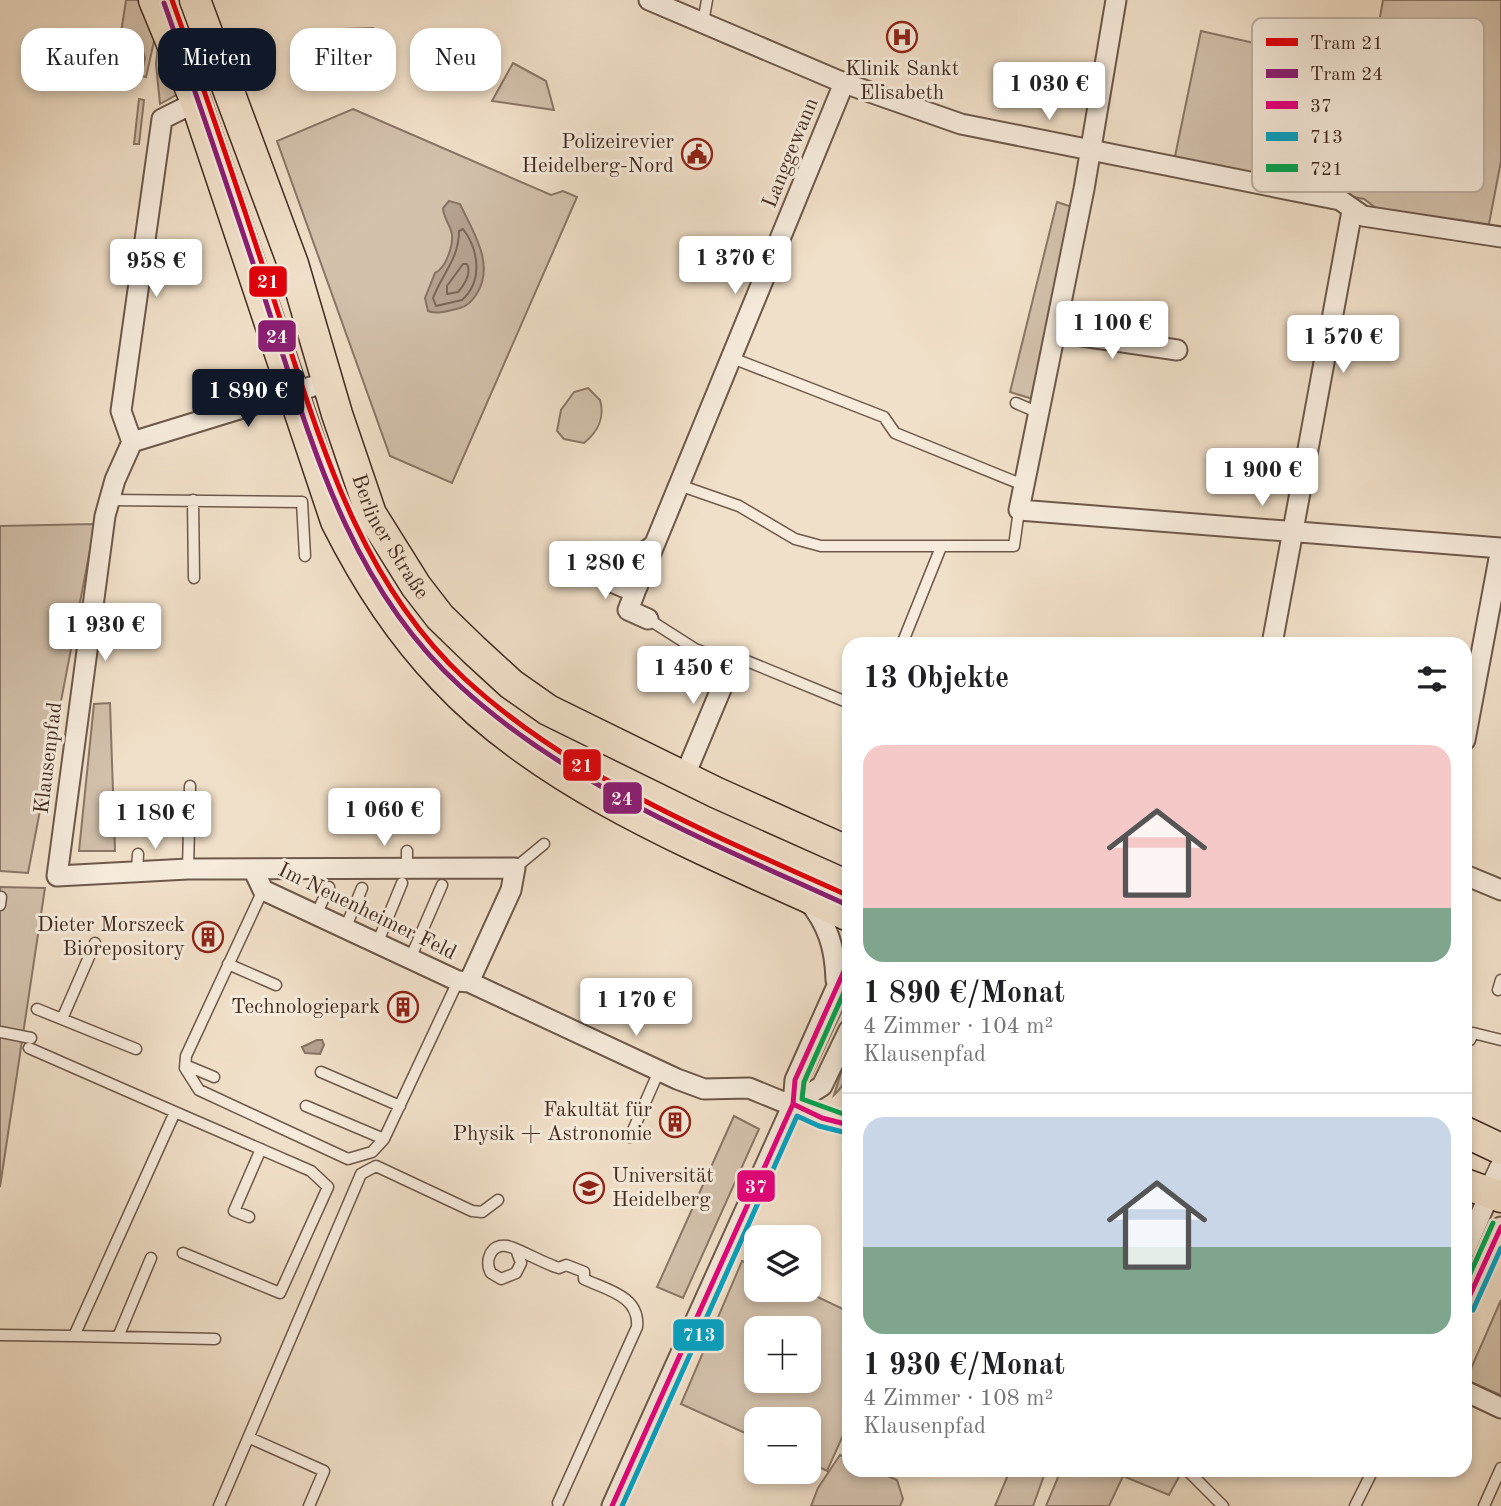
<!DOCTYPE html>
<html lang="de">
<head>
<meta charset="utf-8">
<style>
  body { margin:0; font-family:"Old Standard TT",serif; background:#f2f2f2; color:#202124; height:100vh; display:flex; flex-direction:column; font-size:26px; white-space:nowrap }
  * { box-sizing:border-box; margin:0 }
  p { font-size:23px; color:#757577 }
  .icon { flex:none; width:38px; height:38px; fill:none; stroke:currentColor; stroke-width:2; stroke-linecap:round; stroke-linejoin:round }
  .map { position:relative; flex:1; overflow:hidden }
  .side { position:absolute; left:842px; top:637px; width:630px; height:840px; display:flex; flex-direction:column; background:#fff; border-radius:21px; box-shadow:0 4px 10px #0003 }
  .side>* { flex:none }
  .hud { position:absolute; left:21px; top:28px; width:665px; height:63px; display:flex; gap:14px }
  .controls { position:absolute; left:744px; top:1225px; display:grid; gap:14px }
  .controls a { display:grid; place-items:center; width:77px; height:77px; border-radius:14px; background:#fff; box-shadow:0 4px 10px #0003; font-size:35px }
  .price { position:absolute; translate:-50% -60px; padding:0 16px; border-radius:7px; background:#fff; color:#222; font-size:23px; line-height:46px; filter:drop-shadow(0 2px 4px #0008) }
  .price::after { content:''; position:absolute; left:50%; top:42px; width:21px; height:16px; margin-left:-10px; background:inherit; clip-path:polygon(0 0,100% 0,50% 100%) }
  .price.on { background:#111827; color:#fff }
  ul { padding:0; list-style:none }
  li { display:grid; align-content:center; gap:14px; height:371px; padding:0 21px }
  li+li { border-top:2px solid #e0e0e0 }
  li span { display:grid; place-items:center; height:217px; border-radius:21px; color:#555 }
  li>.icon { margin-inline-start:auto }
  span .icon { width:126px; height:126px; fill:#fffc; stroke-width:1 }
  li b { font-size:30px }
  h2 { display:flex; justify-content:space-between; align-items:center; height:84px; padding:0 21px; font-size:30px }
  .chip { padding:0 24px; border-radius:21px; background:#fff; box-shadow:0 4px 10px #0003; font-size:24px; line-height:63px }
  .chip.on { background:#111827; color:#fff }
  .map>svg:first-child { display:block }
  .green { fill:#d3c1ac; stroke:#8a7666; stroke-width:2; fill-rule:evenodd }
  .water { fill:#b5a290; stroke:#877263; stroke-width:2 }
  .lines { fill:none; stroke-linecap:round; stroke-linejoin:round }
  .shore { stroke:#7b6658; stroke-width:2 }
  .service-casing { stroke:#6d584a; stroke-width:13 }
  .minor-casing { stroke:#6d584a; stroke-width:23 }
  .tertiary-casing { stroke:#6d584a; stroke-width:26 }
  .primary-casing { stroke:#412a20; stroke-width:33 }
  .service { stroke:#f6ebdc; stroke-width:10 }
  .minor { stroke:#f6ebdc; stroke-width:19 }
  .tertiary { stroke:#f6ebdc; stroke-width:23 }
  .primary { stroke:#f1e0c9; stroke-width:30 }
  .bus-1-casing { stroke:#f6ebdc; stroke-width:10 }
  .bus-2-casing { stroke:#f6ebdc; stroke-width:10 }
  .bus-3-casing { stroke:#f6ebdc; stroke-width:10 }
  .bus-1 { stroke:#e5007d; stroke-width:5 }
  .bus-2 { stroke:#03a3c5; stroke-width:5 }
  .bus-3 { stroke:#00a651; stroke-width:5 }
  .tram-1-casing { stroke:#f6ebdc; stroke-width:10 }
  .tram-2-casing { stroke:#f6ebdc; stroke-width:10 }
  .tram-1 { stroke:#e2000a; stroke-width:5 }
  .tram-2 { stroke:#8b1c75; stroke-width:5 }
  .labels { text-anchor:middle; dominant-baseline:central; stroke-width:6; stroke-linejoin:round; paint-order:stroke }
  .poi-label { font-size:21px; fill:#412a20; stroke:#f6ebdc; text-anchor:end }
  .street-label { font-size:21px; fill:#412a20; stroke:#f6ebdc }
  .key { fill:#f6ebdc; stroke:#c0b1a4; stroke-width:2 }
  .key-label { font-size:19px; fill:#412a20 }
  .line-badge { stroke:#f6ebdc; stroke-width:2.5 }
  .badge-label { font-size:19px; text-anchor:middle; font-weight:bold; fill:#fff }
</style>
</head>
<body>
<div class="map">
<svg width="1501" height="1506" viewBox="0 0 1501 1506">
  <rect width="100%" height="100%" fill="#f1e0c9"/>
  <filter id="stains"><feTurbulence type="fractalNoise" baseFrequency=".00286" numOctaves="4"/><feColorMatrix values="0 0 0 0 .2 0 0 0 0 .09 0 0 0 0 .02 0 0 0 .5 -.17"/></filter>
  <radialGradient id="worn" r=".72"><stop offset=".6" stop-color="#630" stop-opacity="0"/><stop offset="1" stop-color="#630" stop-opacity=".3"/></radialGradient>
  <!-- green -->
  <path class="green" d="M 126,0 L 138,0 L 155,37 L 146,77 L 141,76 L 145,58 L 143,51 L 119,46 Z
    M 1383,0 L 1501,0 L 1501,161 L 1488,229 L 1376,208 L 1364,199 L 1348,196 Z
    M 373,28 L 358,76 L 312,30 Z
    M 1201,31 L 1263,45 L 1259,69 L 1351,88 L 1332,183 L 1280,173 L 1278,179 L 1174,161 Z
    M 158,46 L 178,94 L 160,104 L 156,64 Z
    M 513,63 L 546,81 L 554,110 L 492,101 Z
    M 139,99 L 144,100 L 139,144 L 134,144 Z
    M 353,109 L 551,195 L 563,191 L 577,197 L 452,483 L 390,456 L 277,141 Z
    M 1057,202 L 1075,208 L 1036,400 L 1010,392 Z
    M 588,388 L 600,400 C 605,417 598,432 584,443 L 564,439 L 557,431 L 561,410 L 574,392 Z
    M 95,524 L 28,873 L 0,871 L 0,526 Z
    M 110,703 L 115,851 L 79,851 L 94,704 Z
    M 0,887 L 45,888 L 0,1187 Z
    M 849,985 L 849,996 L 807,1085 L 806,1080 Z
    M 845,1060 L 849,1062 C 849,1075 844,1086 834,1095 Z
    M 734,1116 L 759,1129 L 683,1298 L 657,1287 Z
    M 742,1261 L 756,1267 L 756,1290 L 803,1290 L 847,1311 L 849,1308 L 849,1422 L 827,1471 L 809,1462 L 808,1419 L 756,1419 L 756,1438 L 681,1404 ZM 756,1328 L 808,1328 L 808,1381 L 756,1381 Z
    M 1501,1300 L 1501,1395 L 1466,1380 Z
    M 840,1455 L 849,1459 L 849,1470 L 874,1470 L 897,1480 L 903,1499 L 900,1506 L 811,1506 L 818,1488 Z
    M 1010,1470 L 1046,1470 L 1033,1506 L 995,1506 Z
    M 1061,1470 L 1172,1470 L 1180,1475 L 1169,1495 L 1123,1476 L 1109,1506 L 1046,1506 Z"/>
  <!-- water -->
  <path class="water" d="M 449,201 L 460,204 C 473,232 496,265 476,295 C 472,301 468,306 460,308 C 450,310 438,315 428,311 L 425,298 L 435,273 C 446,268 453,246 452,235 C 451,225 443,218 443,208 Z
    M 317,1040 L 322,1040 L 324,1045 L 320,1054 L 305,1053 L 302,1047 Z
    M 756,1376 L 756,1381 L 806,1381 L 796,1388 L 757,1392 L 751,1385 Z"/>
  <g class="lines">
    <!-- shore -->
    <path class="shore" d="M 463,229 C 479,250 483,281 462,300 L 436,306 L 433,298 C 442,274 459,259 459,231 Z
      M 467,264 C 472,274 465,284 458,292 L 447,294 L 447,286 L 463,264 Z"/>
    <!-- service casing -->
    <g class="service-casing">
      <path id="service" d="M 703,23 L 707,0
        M 732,358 L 884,417 L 895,433 L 1023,485
        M 1016,403 L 1039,413
        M 679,485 L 739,506 L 795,539 L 821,546 L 1014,546 L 1019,510
        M 110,500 L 302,502 L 305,556
        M 193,500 L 194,578
        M 648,619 L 695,649 L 722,659 L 742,659 L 849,703
        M 902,644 L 941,547
        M 407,868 L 407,851
        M 515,868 L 544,844
        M 188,869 L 190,786
        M 137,872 L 138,854
        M 263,890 L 186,1056 L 185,1068 L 199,1090 L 348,1159 L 372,1152 L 384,1139 L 458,981
        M 0,905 L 1,897
        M 316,915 L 329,887
        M 345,929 L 362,888
        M 377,944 L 402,883
        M 410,959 L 442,885
        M 228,964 L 276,985
        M 1498,990 L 1501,980
        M 37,1009 L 136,1049
        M 62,1019 L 95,943
        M 0,1032 L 31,1038
        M 1470,1040 L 1473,1033 L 1501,1040
        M 185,1068 L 190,1067 L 214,1077
        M 321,1072 L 400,1106
        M 306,1106 L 384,1139
        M 175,1112 L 311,1171 L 328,1187 L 280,1293 L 183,1253
        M 630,1137 L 659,1071
        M 249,1217 L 234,1211 L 261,1149
        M 517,1252 L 521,1263 L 516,1273 L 501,1279 L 491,1273 C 484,1261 491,1243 507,1246 C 517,1248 545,1264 559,1268 L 566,1265 L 584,1272 L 584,1279 C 607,1290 640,1296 637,1327 L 558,1503
        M 0,1335 L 74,1336 L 175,1112 L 29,1048
        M 74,1336 L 215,1339
        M 118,1337 L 151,1258
        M 250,1438 L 324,1471 L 309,1506
        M 1187,1470 L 1223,1506
        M 219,1506 L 361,1174 L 376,1166 L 472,1211 L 482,1212 L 498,1200
        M 1355,1506 L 1373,1470
        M 1484,1506 L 1501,1468"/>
    </g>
    <!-- minor casing -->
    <g class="minor-casing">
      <path id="minor" d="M 649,0 L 844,83 L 961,124 L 1340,200 L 1363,216 L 1501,237
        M 1116,0 L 1084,189 L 1019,510 L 1501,548
        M 1055,332 L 1177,350
        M 327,382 L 132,442 L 115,480 L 105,516 L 57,876 L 188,869 L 515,868 L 511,890 L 469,982
        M 132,442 L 121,411 L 162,119 L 196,102
        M 654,545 L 607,580 L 635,592 L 844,83
        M 635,592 L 628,610 L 648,619
        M 1272,644 L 1352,211
        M 1465,740 L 1501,548
        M 688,768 L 734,658
        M 254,871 L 263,890 L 458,981 L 469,982 L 677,1079 L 704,1089 L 749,1088 L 822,1118 L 849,1125
        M 1465,875 L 1501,890
        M 807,899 C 828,925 835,947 836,980
        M 793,1104 L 822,1086 L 849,1030
        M 1465,1250 L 1490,1193
        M 1465,1306 L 1501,1227
        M 1465,1391 L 1501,1408
        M 612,1506 L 781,1131 L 793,1104 L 795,1080 L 849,959"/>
    </g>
    <!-- tertiary casing -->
    <g class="tertiary-casing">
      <path id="tertiary" d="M 1490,1193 L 1501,1169"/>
    </g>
    <!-- primary casing -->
    <g class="primary-casing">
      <g id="primary">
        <path d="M 154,0 L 196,102 L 336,521 C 365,579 398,631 443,678 C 547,790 713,853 849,916"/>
        <path id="s1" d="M 195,0 L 293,264 L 337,414 L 371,514 L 416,586 L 440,617 L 474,650 L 511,684 L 548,710 L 717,793 L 849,852"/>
        <path d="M 1465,1132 L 1501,1149"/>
        <path d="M 1465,1184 L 1501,1197"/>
      </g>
    </g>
    <!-- service -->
    <use href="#service" class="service"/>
    <!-- minor -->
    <use href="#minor" class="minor"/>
    <!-- tertiary -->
    <use href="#tertiary" class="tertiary"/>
    <!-- primary -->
    <use href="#primary" class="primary"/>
    <!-- bus-1 casing -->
    <g class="bus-1-casing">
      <path id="bus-1" d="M 793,1104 L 822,1118 L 849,1125
        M 1465,1306 L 1501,1227
        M 612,1506 L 793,1104 L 795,1080 L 849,960"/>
    </g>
    <!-- bus-2 casing -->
    <g class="bus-2-casing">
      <path id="bus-2" d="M 1473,1310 L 1501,1248
        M 622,1506 L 797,1116 L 819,1126 L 847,1133"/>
    </g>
    <!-- bus-3 casing -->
    <g class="bus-3-casing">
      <path id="bus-3" d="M 849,981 L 804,1082 L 802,1099 L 849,1116
        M 1465,1285 L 1493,1223"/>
    </g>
    <!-- bus-1 -->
    <use href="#bus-1" class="bus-1"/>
    <!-- bus-2 -->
    <use href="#bus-2" class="bus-2"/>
    <!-- bus-3 -->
    <use href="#bus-3" class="bus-3"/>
    <!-- tram-1 casing -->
    <g class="tram-1-casing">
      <path id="tram-1" d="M 172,0 C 207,97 240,196 272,294 C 318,432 355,577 465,679 C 574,779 716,836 849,896"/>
    </g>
    <!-- tram-2 casing -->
    <g class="tram-2-casing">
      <path id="tram-2" d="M 164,3 C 199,101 232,200 265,299 C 310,438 348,584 460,686 C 569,786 712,843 845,904"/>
    </g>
    <!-- tram-1 -->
    <use href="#tram-1" class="tram-1"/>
    <!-- tram-2 -->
    <use href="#tram-2" class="tram-2"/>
  </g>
  <!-- icons -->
  <defs>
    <g id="hospital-ring" transform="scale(1.575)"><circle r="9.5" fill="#f6ebdc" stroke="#8f2418" stroke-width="1.5"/><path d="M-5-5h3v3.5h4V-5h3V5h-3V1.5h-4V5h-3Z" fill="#8f2418"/></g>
    <g id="civic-ring" transform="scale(1.575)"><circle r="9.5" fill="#f6ebdc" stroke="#8f2418" stroke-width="1.5"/><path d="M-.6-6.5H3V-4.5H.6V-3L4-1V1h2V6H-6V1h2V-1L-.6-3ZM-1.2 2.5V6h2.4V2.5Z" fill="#8f2418"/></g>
    <g id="building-ring" transform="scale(1.575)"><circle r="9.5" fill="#f6ebdc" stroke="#8f2418" stroke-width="1.5"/><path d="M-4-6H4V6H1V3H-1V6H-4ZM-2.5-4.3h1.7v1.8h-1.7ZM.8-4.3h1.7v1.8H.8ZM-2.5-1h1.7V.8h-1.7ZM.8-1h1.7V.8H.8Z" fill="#8f2418"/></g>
    <g id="university-ring" transform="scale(1.575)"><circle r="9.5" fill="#f6ebdc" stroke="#8f2418" stroke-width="1.5"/><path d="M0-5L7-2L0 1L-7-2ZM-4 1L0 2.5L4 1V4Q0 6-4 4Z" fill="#8f2418"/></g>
  </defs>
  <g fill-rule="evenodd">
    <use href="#hospital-ring" x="902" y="37"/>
    <use href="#civic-ring" x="697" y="154"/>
    <use href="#building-ring" x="208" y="937"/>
    <use href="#building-ring" x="403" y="1007"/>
    <use href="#building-ring" x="675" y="1122"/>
    <use href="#university-ring" x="589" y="1188"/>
  </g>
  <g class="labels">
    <!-- poi labels -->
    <g class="poi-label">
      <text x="902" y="69" text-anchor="middle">Klinik Sankt<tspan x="902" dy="24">Elisabeth</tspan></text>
      <text x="674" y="142">Polizeirevier<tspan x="674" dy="24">Heidelberg-Nord</tspan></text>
      <text x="185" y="925">Dieter Morszeck<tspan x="185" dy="24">Biorepository</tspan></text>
      <text x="380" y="1007">Technologiepark</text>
      <text x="652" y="1110">Fakultät für<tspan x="652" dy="24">Physik + Astronomie</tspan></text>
      <text x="612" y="1176" text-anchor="start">Universität<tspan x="612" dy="24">Heidelberg</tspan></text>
    </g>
    <!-- street labels -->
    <g class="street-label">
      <text transform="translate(791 153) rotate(-68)">Langgewann</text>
      <text stroke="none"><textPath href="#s1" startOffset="572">Berliner Straße</textPath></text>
      <text transform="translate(49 758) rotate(-83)">Klausenpfad</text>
      <text transform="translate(367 912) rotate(26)">Im Neuenheimer Feld</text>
    </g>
  </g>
  <!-- legend -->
  <rect x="1252" y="18" width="232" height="174" rx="10" class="key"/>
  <rect x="1266" y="38" width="32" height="8" fill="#e2000a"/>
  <rect x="1266" y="69" width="32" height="9" fill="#8b1c75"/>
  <rect x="1266" y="101" width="32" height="8" fill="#e5007d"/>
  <rect x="1266" y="132" width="32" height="9" fill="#03a3c5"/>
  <rect x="1266" y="164" width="32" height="8" fill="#00a651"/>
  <g class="key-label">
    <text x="1310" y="49">Tram 21</text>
    <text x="1310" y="80">Tram 24</text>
    <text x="1310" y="112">37</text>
    <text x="1310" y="143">713</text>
    <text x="1310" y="175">721</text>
  </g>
  <g class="line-badge">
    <rect x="248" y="265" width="40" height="33" rx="7" fill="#e2000a"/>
    <rect x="257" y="319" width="40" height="34" rx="7" fill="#8b1c75"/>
    <rect x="562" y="748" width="40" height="34" rx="7" fill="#e2000a"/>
    <rect x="602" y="781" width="41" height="34" rx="7" fill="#8b1c75"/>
    <rect x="736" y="1169" width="40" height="34" rx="7" fill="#e5007d"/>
    <rect x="672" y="1318" width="53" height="34" rx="7" fill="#03a3c5"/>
  </g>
  <g class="badge-label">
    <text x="268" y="288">21</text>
    <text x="277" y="343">24</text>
    <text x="582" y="772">21</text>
    <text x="622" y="805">24</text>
    <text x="756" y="1193">37</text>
    <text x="699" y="1341">713</text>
  </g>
  <rect width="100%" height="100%" filter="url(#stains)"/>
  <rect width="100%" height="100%" fill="url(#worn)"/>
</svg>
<div class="controls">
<a><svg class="icon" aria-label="layers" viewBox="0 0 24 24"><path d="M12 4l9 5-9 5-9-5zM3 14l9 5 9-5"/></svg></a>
<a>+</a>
<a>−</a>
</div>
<b class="price" style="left:1049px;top:122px">1 030 €</b>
<b class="price" style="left:735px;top:296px">1 370 €</b>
<b class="price" style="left:156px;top:299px">958 €</b>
<b class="price" style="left:1112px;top:361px">1 100 €</b>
<b class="price" style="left:1343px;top:375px">1 570 €</b>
<b class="price on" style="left:248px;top:429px">1 890 €</b>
<b class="price" style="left:1262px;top:508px">1 900 €</b>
<b class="price" style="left:605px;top:601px">1 280 €</b>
<b class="price" style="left:105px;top:663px">1 930 €</b>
<b class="price" style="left:693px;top:706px">1 450 €</b>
<b class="price" style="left:384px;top:848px">1 060 €</b>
<b class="price" style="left:155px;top:851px">1 180 €</b>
<b class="price" style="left:636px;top:1038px">1 170 €</b>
<div class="hud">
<a class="chip">Kaufen</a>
<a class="chip on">Mieten</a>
<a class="chip">Filter</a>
<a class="chip">Neu</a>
</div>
<section class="side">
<h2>13 Objekte<svg class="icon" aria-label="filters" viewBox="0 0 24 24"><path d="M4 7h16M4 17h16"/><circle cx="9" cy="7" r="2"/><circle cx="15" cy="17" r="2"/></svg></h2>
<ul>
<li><span style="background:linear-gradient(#f6c9c9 75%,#7fa58c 0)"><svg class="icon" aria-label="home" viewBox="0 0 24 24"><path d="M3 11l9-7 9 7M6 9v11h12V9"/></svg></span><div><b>1 890 €/Monat</b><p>4 Zimmer · 104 m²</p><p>Klausenpfad</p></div></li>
<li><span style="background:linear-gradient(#c9d6e8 60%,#7fa58c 0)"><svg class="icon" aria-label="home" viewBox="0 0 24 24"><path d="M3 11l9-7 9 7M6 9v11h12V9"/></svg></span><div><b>1 930 €/Monat</b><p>4 Zimmer · 108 m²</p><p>Klausenpfad</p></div></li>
</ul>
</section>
</div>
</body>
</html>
